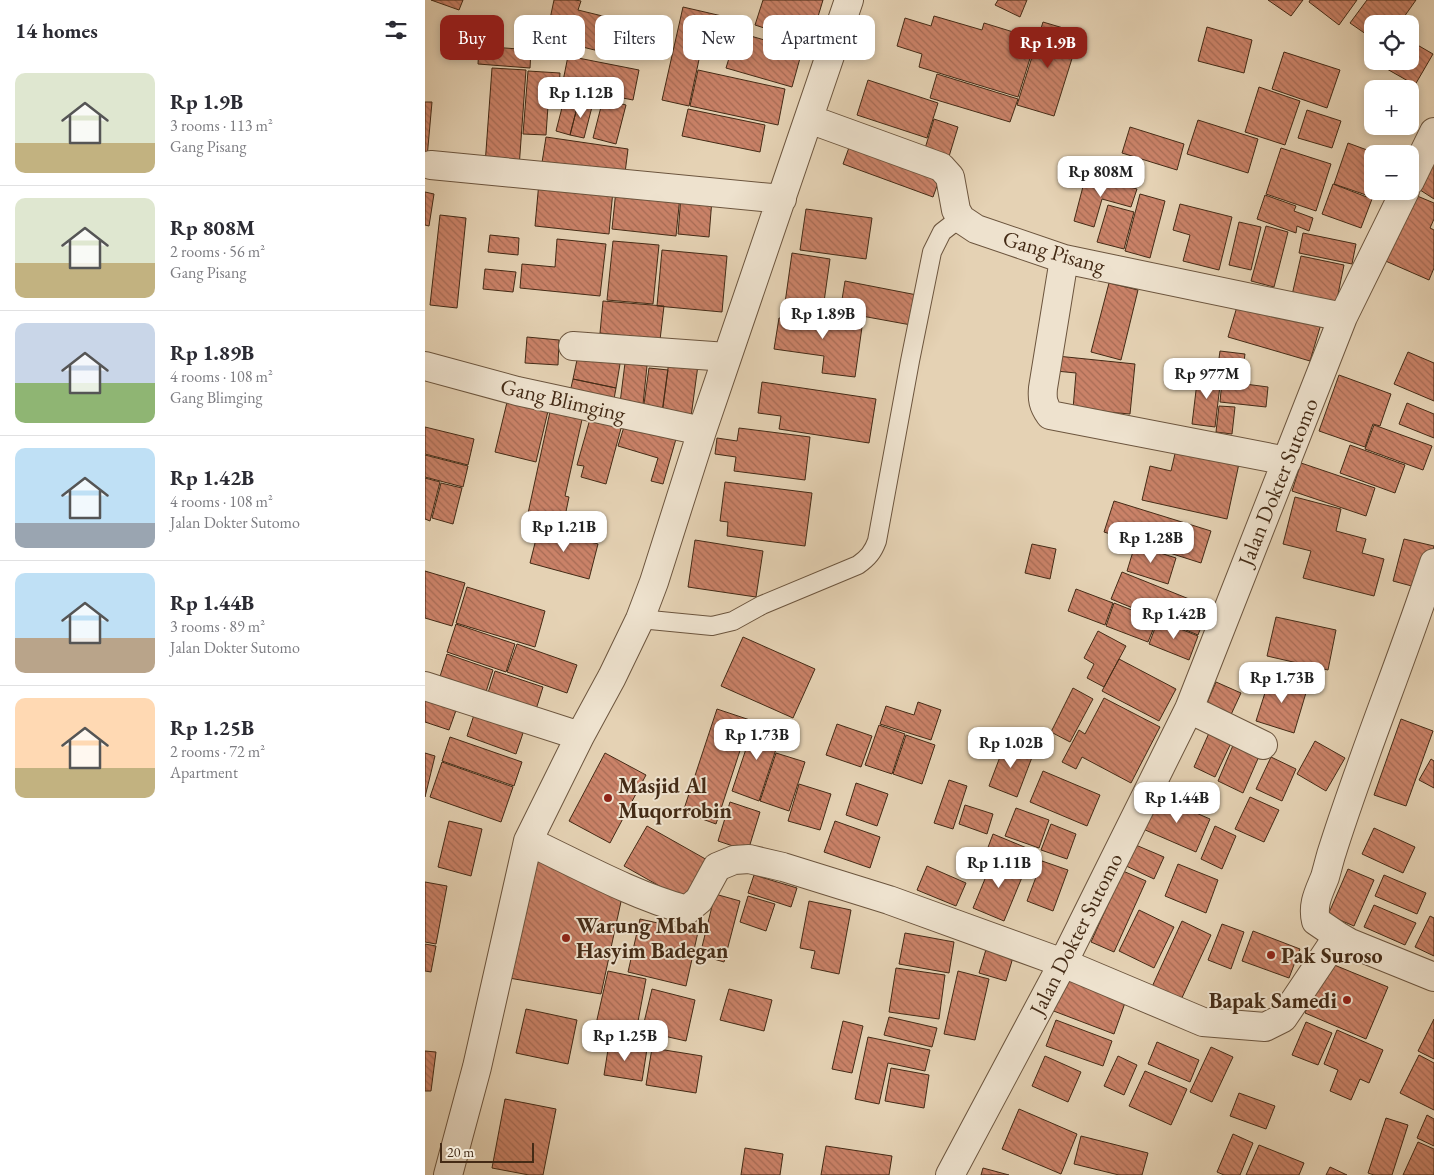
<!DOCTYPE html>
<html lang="en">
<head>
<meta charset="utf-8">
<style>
  body { margin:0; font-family:"EB Garamond",serif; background:#f7f7f7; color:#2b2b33; height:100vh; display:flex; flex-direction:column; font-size:19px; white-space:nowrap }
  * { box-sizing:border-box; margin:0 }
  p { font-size:16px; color:#7c7c81 }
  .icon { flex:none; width:28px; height:28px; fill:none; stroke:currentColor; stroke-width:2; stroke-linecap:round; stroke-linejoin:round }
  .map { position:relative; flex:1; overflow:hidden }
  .panel { display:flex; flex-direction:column; background:#fff; width:425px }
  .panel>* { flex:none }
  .guide { position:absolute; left:15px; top:15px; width:475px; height:45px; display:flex; gap:10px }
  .controls { position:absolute; left:939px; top:15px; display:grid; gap:10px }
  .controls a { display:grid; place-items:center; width:55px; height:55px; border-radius:10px; background:#fff; box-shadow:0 2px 8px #0003; font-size:25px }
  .scale { position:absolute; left:15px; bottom:12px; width:94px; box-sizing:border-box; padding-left:5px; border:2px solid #442b16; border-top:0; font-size:14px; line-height:18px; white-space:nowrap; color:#442b16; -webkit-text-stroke:4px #eee2ce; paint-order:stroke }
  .price { position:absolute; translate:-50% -42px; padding:0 11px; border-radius:10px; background:#fff; color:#222; font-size:16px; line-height:32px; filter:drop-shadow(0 1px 2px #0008) }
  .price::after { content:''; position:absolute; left:50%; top:30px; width:15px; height:11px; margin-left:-8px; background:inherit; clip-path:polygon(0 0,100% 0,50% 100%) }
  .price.on { background:#8f2418; color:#fff }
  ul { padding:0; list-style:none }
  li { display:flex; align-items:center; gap:15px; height:125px; padding:0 15px }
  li+li { border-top:1px solid #e1e1e2 }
  li span { display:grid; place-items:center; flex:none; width:140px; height:100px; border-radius:10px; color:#555 }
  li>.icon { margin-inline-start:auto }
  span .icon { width:60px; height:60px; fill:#fffc; stroke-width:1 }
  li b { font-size:21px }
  h2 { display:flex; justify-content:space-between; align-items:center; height:60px; padding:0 15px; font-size:21px }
  .pill { padding:0 18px; border-radius:10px; background:#fff; box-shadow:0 2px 8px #0003; font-size:18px; line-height:45px }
  .pill.on { background:#8f2418; color:#fff }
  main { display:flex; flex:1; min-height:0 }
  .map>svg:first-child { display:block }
  .building { fill:url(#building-back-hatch); stroke:#442b16 }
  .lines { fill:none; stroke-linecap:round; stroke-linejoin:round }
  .lane-casing { stroke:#6c553e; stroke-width:20 }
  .street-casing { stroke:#6c553e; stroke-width:30 }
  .lane { stroke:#eee2ce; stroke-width:18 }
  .street { stroke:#eee2ce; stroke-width:28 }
  .poi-dot { fill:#8f2418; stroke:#eee2ce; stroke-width:2 }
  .labels { text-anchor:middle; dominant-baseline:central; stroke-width:4; stroke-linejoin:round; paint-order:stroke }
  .street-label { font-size:22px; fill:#442b16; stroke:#eee2ce }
  .poi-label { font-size:22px; font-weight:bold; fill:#442b16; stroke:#eee2ce; text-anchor:start }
</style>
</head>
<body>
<main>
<section class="panel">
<h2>14 homes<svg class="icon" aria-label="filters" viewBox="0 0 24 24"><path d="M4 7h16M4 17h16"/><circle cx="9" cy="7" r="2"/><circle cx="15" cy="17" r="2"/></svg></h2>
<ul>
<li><span style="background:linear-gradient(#dfe7d0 70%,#c2b280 0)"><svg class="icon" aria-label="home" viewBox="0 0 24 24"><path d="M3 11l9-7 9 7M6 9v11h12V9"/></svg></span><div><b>Rp 1.9B</b><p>3 rooms · 113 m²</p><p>Gang Pisang</p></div></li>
<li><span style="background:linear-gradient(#dfe7d0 65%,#c2b280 0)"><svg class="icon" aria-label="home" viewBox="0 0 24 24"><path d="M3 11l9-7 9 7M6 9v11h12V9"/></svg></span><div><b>Rp 808M</b><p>2 rooms · 56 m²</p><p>Gang Pisang</p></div></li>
<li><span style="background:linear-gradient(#c9d6e8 60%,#8fb573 0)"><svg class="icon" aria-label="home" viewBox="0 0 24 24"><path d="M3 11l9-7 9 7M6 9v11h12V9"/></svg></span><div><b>Rp 1.89B</b><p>4 rooms · 108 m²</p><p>Gang Blimging</p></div></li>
<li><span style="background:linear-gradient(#bfe0f5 75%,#9aa5b1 0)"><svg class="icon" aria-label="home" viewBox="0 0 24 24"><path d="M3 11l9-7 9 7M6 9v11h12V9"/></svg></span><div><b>Rp 1.42B</b><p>4 rooms · 108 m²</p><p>Jalan Dokter Sutomo</p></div></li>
<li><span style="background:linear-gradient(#bfe0f5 65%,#b9a48a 0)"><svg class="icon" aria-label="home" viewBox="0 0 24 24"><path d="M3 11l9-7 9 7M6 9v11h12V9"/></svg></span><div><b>Rp 1.44B</b><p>3 rooms · 89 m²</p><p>Jalan Dokter Sutomo</p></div></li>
<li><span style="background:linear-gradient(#ffd9b3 70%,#c2b280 0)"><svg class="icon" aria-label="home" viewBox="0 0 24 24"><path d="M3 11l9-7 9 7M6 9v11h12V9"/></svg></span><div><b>Rp 1.25B</b><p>2 rooms · 72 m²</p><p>Apartment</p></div></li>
</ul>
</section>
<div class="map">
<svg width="1009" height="1175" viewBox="0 0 1009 1175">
  <defs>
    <pattern id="building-back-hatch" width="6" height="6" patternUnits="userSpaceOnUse" patternTransform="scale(1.25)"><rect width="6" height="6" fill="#ca8268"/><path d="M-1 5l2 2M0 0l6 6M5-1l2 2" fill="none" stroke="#a66b55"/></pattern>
  </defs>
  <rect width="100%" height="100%" fill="#e5d2b4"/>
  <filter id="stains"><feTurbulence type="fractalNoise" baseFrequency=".004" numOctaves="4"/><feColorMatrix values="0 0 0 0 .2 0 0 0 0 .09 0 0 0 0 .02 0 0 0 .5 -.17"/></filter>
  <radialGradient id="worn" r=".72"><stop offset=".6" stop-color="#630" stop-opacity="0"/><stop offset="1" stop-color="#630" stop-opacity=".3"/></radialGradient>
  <!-- building -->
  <path class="building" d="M 6,0 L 38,0 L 34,10 Z
    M 129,0 L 150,0 L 156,1 L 153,10 L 202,22 L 194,56 L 121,38 Z
    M 338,0 L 398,0 L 385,43 L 330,25 Z
    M 573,0 L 602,0 L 595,17 L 570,5 Z
    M 843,0 L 878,0 L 866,16 Z
    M 885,0 L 932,0 L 914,25 L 884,2 Z
    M 942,0 L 991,0 L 974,24 L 948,24 L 948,39 L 925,23 Z
    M 258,7 L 297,16 L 291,44 L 278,41 L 264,106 L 237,100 Z
    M 509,16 L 557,30 L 559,23 L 611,39 L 593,97 L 494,67 L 497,54 L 472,46 L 480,18 L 506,26 Z
    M 618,22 L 655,33 L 629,116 L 592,105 Z
    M 782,27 L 827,40 L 819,73 L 773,61 Z
    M 312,32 L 377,51 L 367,87 L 301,68 Z
    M 989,43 L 1008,54 L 990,85 L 955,65 L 957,61 L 985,61 L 985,49 Z
    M 54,46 L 106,50 L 105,68 L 53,64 Z
    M 859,52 L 915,70 L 902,108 L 847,89 Z
    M 143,56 L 214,70 L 208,100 L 137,86 Z
    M 67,68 L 101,70 L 94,168 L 60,165 Z
    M 273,70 L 360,89 L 353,125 L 265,106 Z
    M 103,71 L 135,73 L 133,106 L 123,106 L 121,135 L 98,134 Z
    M 512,74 L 593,99 L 585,122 L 505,98 Z
    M 443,80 L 513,103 L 502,138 L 432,115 Z
    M 834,87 L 875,101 L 860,145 L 820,132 Z
    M 140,96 L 154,100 L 145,135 L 131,131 Z
    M 178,99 L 201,105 L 191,144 L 168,138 Z
    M 154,100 L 168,103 L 159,138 L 145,135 Z
    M 0,102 L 7,102 L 2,158 L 0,158 Z
    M 263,109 L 340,125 L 335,152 L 257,136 Z
    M 882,110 L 916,121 L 907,148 L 873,138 Z
    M 509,119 L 533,127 L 522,163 L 498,155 Z
    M 773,120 L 833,139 L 823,173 L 762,154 Z
    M 705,127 L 759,144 L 752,170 L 697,153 Z
    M 121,137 L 203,149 L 199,181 L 116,169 Z
    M 426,142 L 516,175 L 508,197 L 418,164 Z
    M 923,143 L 953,154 L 948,154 L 948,187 L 944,196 L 909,184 Z
    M 856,148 L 906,164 L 891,211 L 841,194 Z
    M 1009,155 L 1009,199 L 989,186 Z
    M 661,175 L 712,189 L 706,207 L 677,199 L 669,227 L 649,221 Z
    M 114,182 L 188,190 L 184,234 L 110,226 Z
    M 908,184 L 947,199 L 936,228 L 897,214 Z
    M 191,190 L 255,196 L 251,236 L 187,229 Z
    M 0,192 L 9,194 L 4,226 L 0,225 Z
    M 985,193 L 1009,203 L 1009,219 L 1005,228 L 1009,230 L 1009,268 L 1004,280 L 956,259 Z
    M 715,194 L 740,201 L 725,258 L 700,251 Z
    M 840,195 L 871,206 L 869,211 L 888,218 L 884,231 L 872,226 L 871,233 L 832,219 Z
    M 256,196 L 287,199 L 284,237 L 253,234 Z
    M 755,204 L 807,217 L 794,270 L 758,261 L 765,235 L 748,230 Z
    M 683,205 L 709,212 L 699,249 L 672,242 Z
    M 381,209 L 447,218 L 441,259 L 375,250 Z
    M 15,215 L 41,218 L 32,308 L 5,305 Z
    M 814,222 L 836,227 L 826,270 L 804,265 Z
    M 841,226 L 863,232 L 849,287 L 826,281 Z
    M 878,233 L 931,244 L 927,264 L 874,253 Z
    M 65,235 L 94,238 L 93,255 L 63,252 Z
    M 132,239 L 181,244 L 175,296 L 95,288 L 97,264 L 130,267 Z
    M 188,241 L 234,245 L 228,304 L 182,300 Z
    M 237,250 L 302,256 L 297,312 L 232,306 Z
    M 367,253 L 405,259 L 398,309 L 360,303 Z
    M 876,256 L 919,265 L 911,304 L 867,295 Z
    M 60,269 L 91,272 L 88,292 L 58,289 Z
    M 420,281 L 492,295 L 486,325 L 415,312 Z
    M 684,283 L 713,290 L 696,360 L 666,352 Z
    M 814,300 L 896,324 L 885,361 L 803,337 Z
    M 178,301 L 239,306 L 235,340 L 175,333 Z
    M 369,311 L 438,320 L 430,377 L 397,373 L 399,356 L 349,349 L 354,318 L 368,320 Z
    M 102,337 L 134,340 L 133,365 L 100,363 Z
    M 795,351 L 820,354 L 817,376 L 792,373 Z
    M 983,352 L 1009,363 L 1009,401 L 969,384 Z
    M 153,355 L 195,364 L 191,388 L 148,379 Z
    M 632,356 L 710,364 L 705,414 L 648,409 L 651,373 L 631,371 Z
    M 244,361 L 273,365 L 266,417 L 237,413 Z
    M 200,363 L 222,366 L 217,414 L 194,411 Z
    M 224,368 L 243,370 L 237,414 L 218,411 Z
    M 773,374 L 796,377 L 790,427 L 767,424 Z
    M 914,375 L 966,394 L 955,426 L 948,424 L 940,447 L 894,431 Z
    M 148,379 L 191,388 L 187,410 L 143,401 Z
    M 797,381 L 843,387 L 841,407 L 795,402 Z
    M 337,382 L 451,399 L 444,443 L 354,429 L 356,416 L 333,413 Z
    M 83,398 L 124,407 L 111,462 L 70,452 Z
    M 982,403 L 1009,414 L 1009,438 L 974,424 Z
    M 794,406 L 810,407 L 807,434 L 791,432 Z
    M 126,407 L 158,415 L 140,496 L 144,497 L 138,526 L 102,518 Z
    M 167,412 L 198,421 L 181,484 L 156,477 L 159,466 L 152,465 Z
    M 202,417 L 253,432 L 238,484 L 226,481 L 233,458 L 193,446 Z
    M 949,425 L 1007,446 L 998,470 L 940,449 Z
    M 0,427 L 49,439 L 43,465 L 0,454 Z
    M 314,428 L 385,437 L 380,480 L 309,471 L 311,457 L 290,454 L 292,438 L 312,441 Z
    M 752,445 L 815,459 L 802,519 L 717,500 L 725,466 L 746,471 Z
    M 925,445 L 980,465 L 970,493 L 915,473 Z
    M 0,455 L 43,466 L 38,487 L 0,477 Z
    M 876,463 L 950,488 L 941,516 L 867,491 Z
    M 0,478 L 15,482 L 5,521 L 0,519 Z
    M 300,482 L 387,493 L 380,546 L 302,536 L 303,522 L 295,521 Z
    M 16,483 L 37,488 L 28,524 L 7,518 Z
    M 870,497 L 916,509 L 911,531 L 941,539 L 937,553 L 959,559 L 949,596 L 878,578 L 886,551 L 858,544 Z
    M 689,501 L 786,531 L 776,563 L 679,532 Z
    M 114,527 L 173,544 L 164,579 L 105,563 Z
    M 979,539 L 1009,546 L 998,589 L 968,581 Z
    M 270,540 L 338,551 L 331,597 L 263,587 Z
    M 607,544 L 631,549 L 625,579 L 600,573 Z
    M 710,545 L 751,558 L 743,584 L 702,571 Z
    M 0,571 L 40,583 L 27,626 L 0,618 Z
    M 697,572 L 784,607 L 773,635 L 686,599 Z
    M 42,587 L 120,611 L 110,647 L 31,623 Z
    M 651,589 L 688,603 L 680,625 L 643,611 Z
    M 689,603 L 732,620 L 723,642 L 681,626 Z
    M 851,617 L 911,630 L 903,670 L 842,656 Z
    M 733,620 L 773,636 L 764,660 L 724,644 Z
    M 31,624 L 90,644 L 81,672 L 22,652 Z
    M 673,631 L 701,646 L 679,687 L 662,678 L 669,664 L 659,658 Z
    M 318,637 L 390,669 L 368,718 L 296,686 Z
    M 92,644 L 152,665 L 142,693 L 82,672 Z
    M 22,654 L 68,670 L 59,698 L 13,683 Z
    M 694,659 L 751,689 L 734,721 L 677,691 Z
    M 70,671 L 118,687 L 109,716 L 61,699 Z
    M 846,674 L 883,686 L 869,733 L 831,721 Z
    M 791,682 L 816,693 L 804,719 L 780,708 Z
    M 648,688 L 668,699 L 645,742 L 626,732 Z
    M 0,690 L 34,702 L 24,730 L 0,722 Z
    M 679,698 L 735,727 L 706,783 L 657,757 L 651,769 L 637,762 L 654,730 L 660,734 Z
    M 493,702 L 516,710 L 506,740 L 455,724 L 461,706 L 489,715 Z
    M 52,706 L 101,724 L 91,754 L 42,736 Z
    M 292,709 L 325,720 L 291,824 L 258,812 Z
    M 976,719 L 1008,731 L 981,806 L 949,795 Z
    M 330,722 L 357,731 L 334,801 L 307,791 Z
    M 412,724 L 447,736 L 436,767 L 401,755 Z
    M 454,725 L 480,734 L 467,774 L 440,765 Z
    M 784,733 L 806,743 L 790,777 L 769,767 Z
    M 481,735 L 510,745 L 497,784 L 468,774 Z
    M 25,737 L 97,762 L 89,786 L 17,761 Z
    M 581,741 L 609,752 L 592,797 L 564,786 Z
    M 890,741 L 920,758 L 901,791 L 872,774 Z
    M 809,743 L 835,754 L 818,793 L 793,781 Z
    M 0,753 L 10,756 L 0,797 Z
    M 180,753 L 221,775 L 185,843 L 144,821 Z
    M 351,753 L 380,762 L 364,811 L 335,801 Z
    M 846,757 L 871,769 L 857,801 L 831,789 Z
    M 1006,759 L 1009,761 L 1009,788 L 994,780 Z
    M 17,762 L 88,787 L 76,822 L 5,797 Z
    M 618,771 L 675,795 L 662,826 L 605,802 Z
    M 524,780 L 542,786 L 528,829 L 509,823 Z
    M 431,783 L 463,794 L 452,826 L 421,815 Z
    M 374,784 L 406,794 L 395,830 L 363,821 Z
    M 732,796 L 785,819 L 771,852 L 718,829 Z
    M 825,797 L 854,810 L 839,842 L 810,829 Z
    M 305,802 L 335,812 L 323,851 L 293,841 Z
    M 540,805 L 568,814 L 562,834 L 534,824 Z
    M 591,808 L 624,820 L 614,848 L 580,836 Z
    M 24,821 L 57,829 L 46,876 L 13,867 Z
    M 410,821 L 455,837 L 445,868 L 399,852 Z
    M 626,824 L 651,834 L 642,859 L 616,850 Z
    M 222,826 L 284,861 L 261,901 L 199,866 Z
    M 790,826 L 811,836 L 797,869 L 776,859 Z
    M 949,828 L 990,847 L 978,873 L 937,854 Z
    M 568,834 L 609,851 L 602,867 L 562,850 Z
    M 706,843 L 739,857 L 729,879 L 697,864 Z
    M 569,857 L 600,870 L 579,921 L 548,908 Z
    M 111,860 L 197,897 L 176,994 L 84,978 Z
    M 617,861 L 643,870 L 628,911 L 602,901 Z
    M 753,864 L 793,880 L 781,913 L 740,896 Z
    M 502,866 L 541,883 L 531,906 L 492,890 Z
    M 923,869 L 949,880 L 929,926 L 903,915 Z
    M 698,871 L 721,881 L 689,952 L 666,942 Z
    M 329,875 L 372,888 L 366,907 L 323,893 Z
    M 959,875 L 1001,893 L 992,914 L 950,896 Z
    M 0,882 L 22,886 L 11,944 L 0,942 Z
    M 290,894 L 315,901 L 299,962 L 275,955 Z
    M 323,896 L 350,904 L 341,931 L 315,922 Z
    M 384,901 L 426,910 L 414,974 L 386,968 L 390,951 L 375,948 Z
    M 949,905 L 991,923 L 980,945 L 939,927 Z
    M 714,910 L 749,927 L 729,968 L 694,951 Z
    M 1005,916 L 1009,918 L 1009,956 L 990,947 Z
    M 215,919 L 273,932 L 261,986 L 203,972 Z
    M 757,921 L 786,935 L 755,1002 L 726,989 Z
    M 797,924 L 819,932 L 806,969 L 783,960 Z
    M 828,931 L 875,949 L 864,978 L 817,961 Z
    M 480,933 L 529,942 L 524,973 L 474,964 Z
    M 0,944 L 11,946 L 6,972 L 0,971 Z
    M 562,946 L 589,954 L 581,981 L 554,973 Z
    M 902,962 L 963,987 L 941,1039 L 880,1013 Z
    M 471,968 L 520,975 L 514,1019 L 464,1012 Z
    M 183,971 L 221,979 L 211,1032 L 171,1024 Z
    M 533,971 L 564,979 L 550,1040 L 519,1034 Z
    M 638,976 L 701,1000 L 689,1034 L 626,1010 Z
    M 227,989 L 270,1000 L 261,1041 L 217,1031 Z
    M 304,989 L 347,1000 L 339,1031 L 295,1020 Z
    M 101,1009 L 152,1020 L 143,1064 L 91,1053 Z
    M 464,1017 L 512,1028 L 507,1047 L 459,1035 Z
    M 1009,1019 L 1009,1059 L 993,1051 Z
    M 631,1020 L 687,1041 L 678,1066 L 621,1046 Z
    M 418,1021 L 438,1026 L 427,1073 L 407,1069 Z
    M 881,1022 L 907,1033 L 893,1065 L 867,1055 Z
    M 912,1030 L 958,1050 L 944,1083 L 935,1079 L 926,1100 L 905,1091 L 913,1070 L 899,1064 Z
    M 443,1037 L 505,1050 L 500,1071 L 463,1063 L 454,1104 L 430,1099 Z
    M 732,1042 L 774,1060 L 765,1082 L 723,1064 Z
    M 184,1043 L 222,1049 L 217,1081 L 179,1075 Z
    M 786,1047 L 808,1057 L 787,1102 L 765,1092 Z
    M 227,1048 L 277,1056 L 271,1093 L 221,1085 Z
    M 0,1051 L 11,1052 L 6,1091 L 0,1091 Z
    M 994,1055 L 1009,1063 L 1009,1110 L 975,1093 Z
    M 620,1056 L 656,1072 L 643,1102 L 607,1086 Z
    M 693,1056 L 712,1065 L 699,1095 L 679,1086 Z
    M 466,1068 L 504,1075 L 499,1108 L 460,1101 Z
    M 720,1071 L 762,1089 L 746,1125 L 704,1106 Z
    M 814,1093 L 850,1106 L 841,1129 L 805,1116 Z
    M 80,1099 L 131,1109 L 118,1175 L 104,1175 L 67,1168 Z
    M 594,1109 L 652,1134 L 636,1174 L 577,1149 Z
    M 1002,1115 L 1009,1119 L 1009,1146 L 992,1138 Z
    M 961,1118 L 983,1125 L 967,1175 L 949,1175 L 943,1173 Z
    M 808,1134 L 828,1143 L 815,1175 L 799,1175 L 792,1172 Z
    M 656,1136 L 723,1153 L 717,1175 L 694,1175 L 649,1164 Z
    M 993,1142 L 1009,1149 L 1009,1175 L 978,1175 Z
    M 834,1145 L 879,1163 L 874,1175 L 821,1175 Z
    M 401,1146 L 467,1156 L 464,1175 L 396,1175 Z
    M 320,1148 L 358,1154 L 355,1175 L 316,1175 Z
    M 905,1167 L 922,1175 L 901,1175 Z
    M 558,1168 L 584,1175 L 556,1175 Z"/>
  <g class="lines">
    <!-- lane casing -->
    <g class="lane-casing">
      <path id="lane" d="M 215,619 L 287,626 L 308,621 L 337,605 L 433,565 C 443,558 448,552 452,541 L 485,361 L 507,252 L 517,232 L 526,225 L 536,219"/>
    </g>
    <!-- street casing -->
    <g class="street-casing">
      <path id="street" d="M 384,119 L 516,167 L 525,177 L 531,210 L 536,219 L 551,229 L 639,259 L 918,317
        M 6,165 L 357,199
        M 985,181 L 1009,132
        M 639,259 L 618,388 C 617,399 618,405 625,415 L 862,461
        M 148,346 L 302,357
        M 0,366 L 92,391 L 277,431
        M 0,686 L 155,736
        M 764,709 L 838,745
        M 103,841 C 154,865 207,895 262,910 L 274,900 L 292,867 L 309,860 L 324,859 L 358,867 L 464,900 L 638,963 L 778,1022 L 840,1027 L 858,1018 L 913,936 L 925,943 L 1009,977
        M 913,936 L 891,921 C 887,904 894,892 900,877 C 902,870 904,862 906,855 C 937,756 977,661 1009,563
        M 23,1175 L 52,1067 L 103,841 L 155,736 L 187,677 L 215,619 L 229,582 L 277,431 L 424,0
        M 525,1175 L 638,963 L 764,709 L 918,317 L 980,191"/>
    </g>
    <!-- lane -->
    <use href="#lane" class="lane"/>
    <!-- street -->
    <use href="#street" class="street"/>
  </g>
  <!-- markers -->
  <g class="poi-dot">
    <circle cx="183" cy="798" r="5"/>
    <circle cx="141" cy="938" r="5"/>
    <circle cx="846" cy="955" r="5"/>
    <circle cx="922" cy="1000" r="5"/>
  </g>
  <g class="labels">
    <!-- street labels -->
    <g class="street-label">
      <text transform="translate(629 252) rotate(16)">Gang Pisang</text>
      <text transform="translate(138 400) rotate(13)">Gang Blimging</text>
      <text transform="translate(853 482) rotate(-68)">Jalan Dokter Sutomo</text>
      <text transform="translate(651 934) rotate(-63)">Jalan Dokter Sutomo</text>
    </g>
    <!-- poi labels -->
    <g class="poi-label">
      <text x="193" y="785">Masjid Al<tspan x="193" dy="25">Muqorrobin</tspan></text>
      <text x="151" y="925">Warung Mbah<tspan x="151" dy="25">Hasyim Badegan</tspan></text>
      <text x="856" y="955">Pak Suroso</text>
      <text x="912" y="1000" text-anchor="end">Bapak Samedi</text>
    </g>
  </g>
  <rect width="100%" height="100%" filter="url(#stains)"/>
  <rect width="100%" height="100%" fill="url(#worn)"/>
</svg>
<div class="controls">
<a><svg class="icon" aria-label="locate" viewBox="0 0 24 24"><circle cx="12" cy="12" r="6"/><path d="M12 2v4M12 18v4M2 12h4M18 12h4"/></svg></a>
<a>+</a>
<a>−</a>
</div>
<div class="scale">20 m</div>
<b class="price on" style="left:623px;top:69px">Rp 1.9B</b>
<b class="price" style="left:156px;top:119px">Rp 1.12B</b>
<b class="price" style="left:676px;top:198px">Rp 808M</b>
<b class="price" style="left:398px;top:340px">Rp 1.89B</b>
<b class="price" style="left:782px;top:400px">Rp 977M</b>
<b class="price" style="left:139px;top:553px">Rp 1.21B</b>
<b class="price" style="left:726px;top:564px">Rp 1.28B</b>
<b class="price" style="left:749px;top:640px">Rp 1.42B</b>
<b class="price" style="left:857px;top:704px">Rp 1.73B</b>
<b class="price" style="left:332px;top:761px">Rp 1.73B</b>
<b class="price" style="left:586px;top:769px">Rp 1.02B</b>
<b class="price" style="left:752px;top:824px">Rp 1.44B</b>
<b class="price" style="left:574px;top:889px">Rp 1.11B</b>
<b class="price" style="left:200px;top:1062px">Rp 1.25B</b>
<div class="guide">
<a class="pill on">Buy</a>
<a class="pill">Rent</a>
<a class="pill">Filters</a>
<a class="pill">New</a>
<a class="pill">Apartment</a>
</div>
</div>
</main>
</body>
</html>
